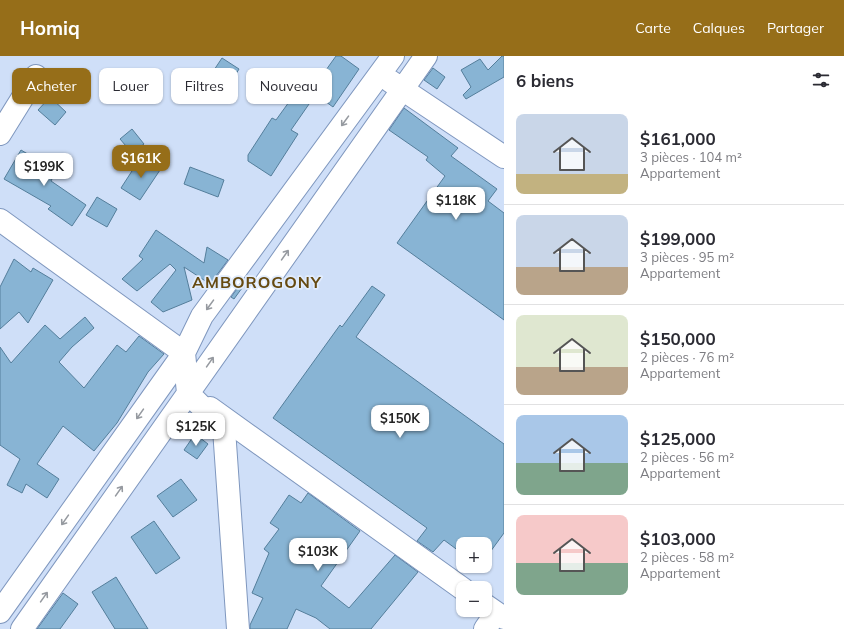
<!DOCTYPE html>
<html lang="fr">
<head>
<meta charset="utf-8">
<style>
  body { margin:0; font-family:Mulish,sans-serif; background:#f7f7f7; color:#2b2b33; height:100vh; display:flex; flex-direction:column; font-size:15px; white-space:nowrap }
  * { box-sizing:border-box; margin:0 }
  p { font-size:13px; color:#7c7c81 }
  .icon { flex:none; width:22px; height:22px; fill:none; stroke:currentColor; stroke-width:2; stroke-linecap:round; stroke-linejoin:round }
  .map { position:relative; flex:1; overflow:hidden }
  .details { display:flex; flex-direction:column; background:#fff; width:340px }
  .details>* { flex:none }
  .top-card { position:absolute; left:12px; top:12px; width:380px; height:36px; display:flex; gap:8px }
  .tools { position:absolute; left:456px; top:481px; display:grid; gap:8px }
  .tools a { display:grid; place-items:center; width:36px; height:36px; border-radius:8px; background:#fff; box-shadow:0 1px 3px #0004; font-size:20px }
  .price { position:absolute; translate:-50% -34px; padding:0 9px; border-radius:8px; background:#fff; color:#222; font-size:13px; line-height:26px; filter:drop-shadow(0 1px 2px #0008) }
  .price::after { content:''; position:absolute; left:50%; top:24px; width:12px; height:9px; margin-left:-6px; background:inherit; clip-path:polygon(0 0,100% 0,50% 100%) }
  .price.selected { background:#966e19; color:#fff }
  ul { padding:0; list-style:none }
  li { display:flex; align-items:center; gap:12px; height:100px; padding:0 12px }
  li+li { border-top:1px solid #e1e1e2 }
  li span { display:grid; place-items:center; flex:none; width:112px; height:80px; border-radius:8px; color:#555 }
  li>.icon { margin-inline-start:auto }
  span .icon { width:48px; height:48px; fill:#fffc; stroke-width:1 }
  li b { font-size:17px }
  h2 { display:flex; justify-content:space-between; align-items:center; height:48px; padding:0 12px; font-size:17px }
  .pill { padding:0 14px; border-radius:8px; background:#fff; box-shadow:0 1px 3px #0004; font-size:14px; line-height:36px }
  .pill.selected { background:#966e19; color:#fff }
  header { display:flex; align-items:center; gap:24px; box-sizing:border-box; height:56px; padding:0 20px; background:#966e19; color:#fff }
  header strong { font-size:19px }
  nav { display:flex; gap:22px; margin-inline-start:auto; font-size:14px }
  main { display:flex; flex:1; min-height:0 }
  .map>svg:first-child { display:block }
  .building { fill:#88b4d4; stroke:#547e9b }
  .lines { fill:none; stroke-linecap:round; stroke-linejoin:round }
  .street-casing { stroke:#7f97be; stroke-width:24 }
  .secondary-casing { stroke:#7f97be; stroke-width:24 }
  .street { stroke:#fff; stroke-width:22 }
  .secondary { stroke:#fff; stroke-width:22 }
  .oneway { stroke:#969aa0 }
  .labels { text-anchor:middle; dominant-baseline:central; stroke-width:3.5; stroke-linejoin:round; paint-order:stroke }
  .district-label { font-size:16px; font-weight:bold; letter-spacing:1px; fill:#664a11; stroke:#e1ecfd }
</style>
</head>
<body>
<header>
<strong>Homiq</strong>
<nav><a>Carte</a><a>Calques</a><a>Partager</a></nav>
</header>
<main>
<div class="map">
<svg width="504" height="573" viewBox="0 0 504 573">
  <rect width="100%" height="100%" fill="#cfdff8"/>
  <!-- building -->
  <path class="building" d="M 336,0 L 341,0 L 359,13 L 333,51 L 311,35 Z
    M 502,0 L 504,0 L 504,21 L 466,43 L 463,39 L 471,31 L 461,14 L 480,3 L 488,14 Z
    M 222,2 L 239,13 L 230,28 L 212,17 Z
    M 433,12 L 445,21 L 437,33 L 424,24 Z
    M 302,28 L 316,38 L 291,74 L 298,78 L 271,120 L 248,105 L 248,99 L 272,62 L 276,64 Z
    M 50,41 L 66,56 L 55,69 L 38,54 Z
    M 404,52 L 458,92 L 451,100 L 497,133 L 488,145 L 504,157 L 504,264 L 397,187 L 445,120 L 426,104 L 428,101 L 389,74 Z
    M 132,73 L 144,88 L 132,97 L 120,83 Z
    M 21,94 L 56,115 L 51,125 L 86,149 L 72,170 L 48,153 L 51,150 L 4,123 Z
    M 141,101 L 160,114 L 140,144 L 121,132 Z
    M 190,111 L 224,124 L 218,141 L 184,128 Z
    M 97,141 L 117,153 L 107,171 L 86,159 Z
    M 156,174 L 204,207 L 207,191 L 228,204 L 210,228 L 184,211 L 192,244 L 163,256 L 151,246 L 176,214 L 170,208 L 137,235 L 122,223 L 143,203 L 139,200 Z
    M 14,203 L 31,216 L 33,212 L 53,224 L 28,267 L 19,256 L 0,273 L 0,231 Z
    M 239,230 L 242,232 L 234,243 L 231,241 Z
    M 372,230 L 385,239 L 356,281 L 504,388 L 504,477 L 485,503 L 485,488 L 463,488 L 463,498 L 444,484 L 433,496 L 417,485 L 427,472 L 273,362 L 340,269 L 342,271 Z
    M 85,261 L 94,272 L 72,291 L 59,306 L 84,332 L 117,289 L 126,296 L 139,280 L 164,298 L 148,316 L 117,367 L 94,395 L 63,370 L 37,408 L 59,423 L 47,442 L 26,428 L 22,437 L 7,429 L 20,403 L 0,389 L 0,291 L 11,307 L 45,269 L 60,283 Z
    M 195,378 L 208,388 L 197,403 L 184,394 Z
    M 181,423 L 197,444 L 173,461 L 157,440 Z
    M 308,437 L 360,475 L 321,530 L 349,552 L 395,499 L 418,516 L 371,573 L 330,573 L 316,562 L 296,553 L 287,573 L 250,573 L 250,569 L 263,542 L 252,537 L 269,497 L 264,493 L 279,473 L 270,467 L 289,439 L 301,447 Z
    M 154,465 L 180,502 L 156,518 L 131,481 Z
    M 116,521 L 148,573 L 115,573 L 92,536 Z
    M 63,537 L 78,548 L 60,573 L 37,573 Z"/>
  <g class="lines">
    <!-- street casing -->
    <g class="street-casing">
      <path id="street" d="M 0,78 L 36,20
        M 210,352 L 463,533
        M 485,549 L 504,562
        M 485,573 L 496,557"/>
    </g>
    <!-- secondary casing -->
    <g class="secondary-casing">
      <path id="secondary" d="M 390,25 L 504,101
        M 0,164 L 184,297 L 188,337 L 224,373 L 238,573
        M 0,556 L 184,297 L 202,260 L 393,0
        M 22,573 L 426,0"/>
    </g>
    <!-- street -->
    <use href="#street" class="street"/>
    <!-- secondary -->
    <use href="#secondary" class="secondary"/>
  </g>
  <!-- one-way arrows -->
  <defs><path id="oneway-shaft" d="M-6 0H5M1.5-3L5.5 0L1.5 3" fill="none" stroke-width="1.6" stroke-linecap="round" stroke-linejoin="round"/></defs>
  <g class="oneway">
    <use href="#oneway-shaft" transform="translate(345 65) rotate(126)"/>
    <use href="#oneway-shaft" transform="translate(285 199) rotate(-55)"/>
    <use href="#oneway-shaft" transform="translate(210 249) rotate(126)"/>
    <use href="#oneway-shaft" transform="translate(210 306) rotate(-55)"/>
    <use href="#oneway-shaft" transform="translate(140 358) rotate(125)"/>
    <use href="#oneway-shaft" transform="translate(119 435) rotate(-55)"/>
    <use href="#oneway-shaft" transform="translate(65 464) rotate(125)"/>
    <use href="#oneway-shaft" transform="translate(44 541) rotate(-55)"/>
  </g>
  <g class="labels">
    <!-- district labels -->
    <g class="district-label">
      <text x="257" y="226">AMBOROGONY</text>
    </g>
  </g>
</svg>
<div class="tools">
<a>+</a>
<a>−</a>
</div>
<b class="price selected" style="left:141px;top:123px">$161K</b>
<b class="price" style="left:44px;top:131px">$199K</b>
<b class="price" style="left:456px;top:165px">$118K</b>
<b class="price" style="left:400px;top:383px">$150K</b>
<b class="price" style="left:196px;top:391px">$125K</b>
<b class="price" style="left:318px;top:516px">$103K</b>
<div class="top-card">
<a class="pill selected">Acheter</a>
<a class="pill">Louer</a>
<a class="pill">Filtres</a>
<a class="pill">Nouveau</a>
</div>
</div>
<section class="details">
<h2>6 biens<svg class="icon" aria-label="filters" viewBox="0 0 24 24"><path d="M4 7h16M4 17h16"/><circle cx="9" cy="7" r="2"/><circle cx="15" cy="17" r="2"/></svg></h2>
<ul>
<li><span style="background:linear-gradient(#c9d6e8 75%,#c2b280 0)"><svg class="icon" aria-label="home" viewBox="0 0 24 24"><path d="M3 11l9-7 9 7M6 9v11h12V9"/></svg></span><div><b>$161,000</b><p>3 pièces · 104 m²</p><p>Appartement</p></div></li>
<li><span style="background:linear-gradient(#c9d6e8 65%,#b9a48a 0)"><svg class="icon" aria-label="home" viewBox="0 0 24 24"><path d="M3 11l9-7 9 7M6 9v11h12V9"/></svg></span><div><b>$199,000</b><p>3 pièces · 95 m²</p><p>Appartement</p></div></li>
<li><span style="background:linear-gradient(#dfe7d0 65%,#b9a48a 0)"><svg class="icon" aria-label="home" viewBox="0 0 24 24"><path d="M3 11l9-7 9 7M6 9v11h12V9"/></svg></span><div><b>$150,000</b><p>2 pièces · 76 m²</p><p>Appartement</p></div></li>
<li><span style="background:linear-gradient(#a9c7e8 60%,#7fa58c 0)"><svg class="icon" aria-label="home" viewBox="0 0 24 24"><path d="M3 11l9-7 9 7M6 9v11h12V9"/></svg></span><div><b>$125,000</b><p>2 pièces · 56 m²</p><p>Appartement</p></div></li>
<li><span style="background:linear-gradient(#f6c9c9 60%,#7fa58c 0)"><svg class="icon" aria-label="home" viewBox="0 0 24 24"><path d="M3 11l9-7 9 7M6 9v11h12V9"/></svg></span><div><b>$103,000</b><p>2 pièces · 58 m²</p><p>Appartement</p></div></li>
</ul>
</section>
</main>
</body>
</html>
